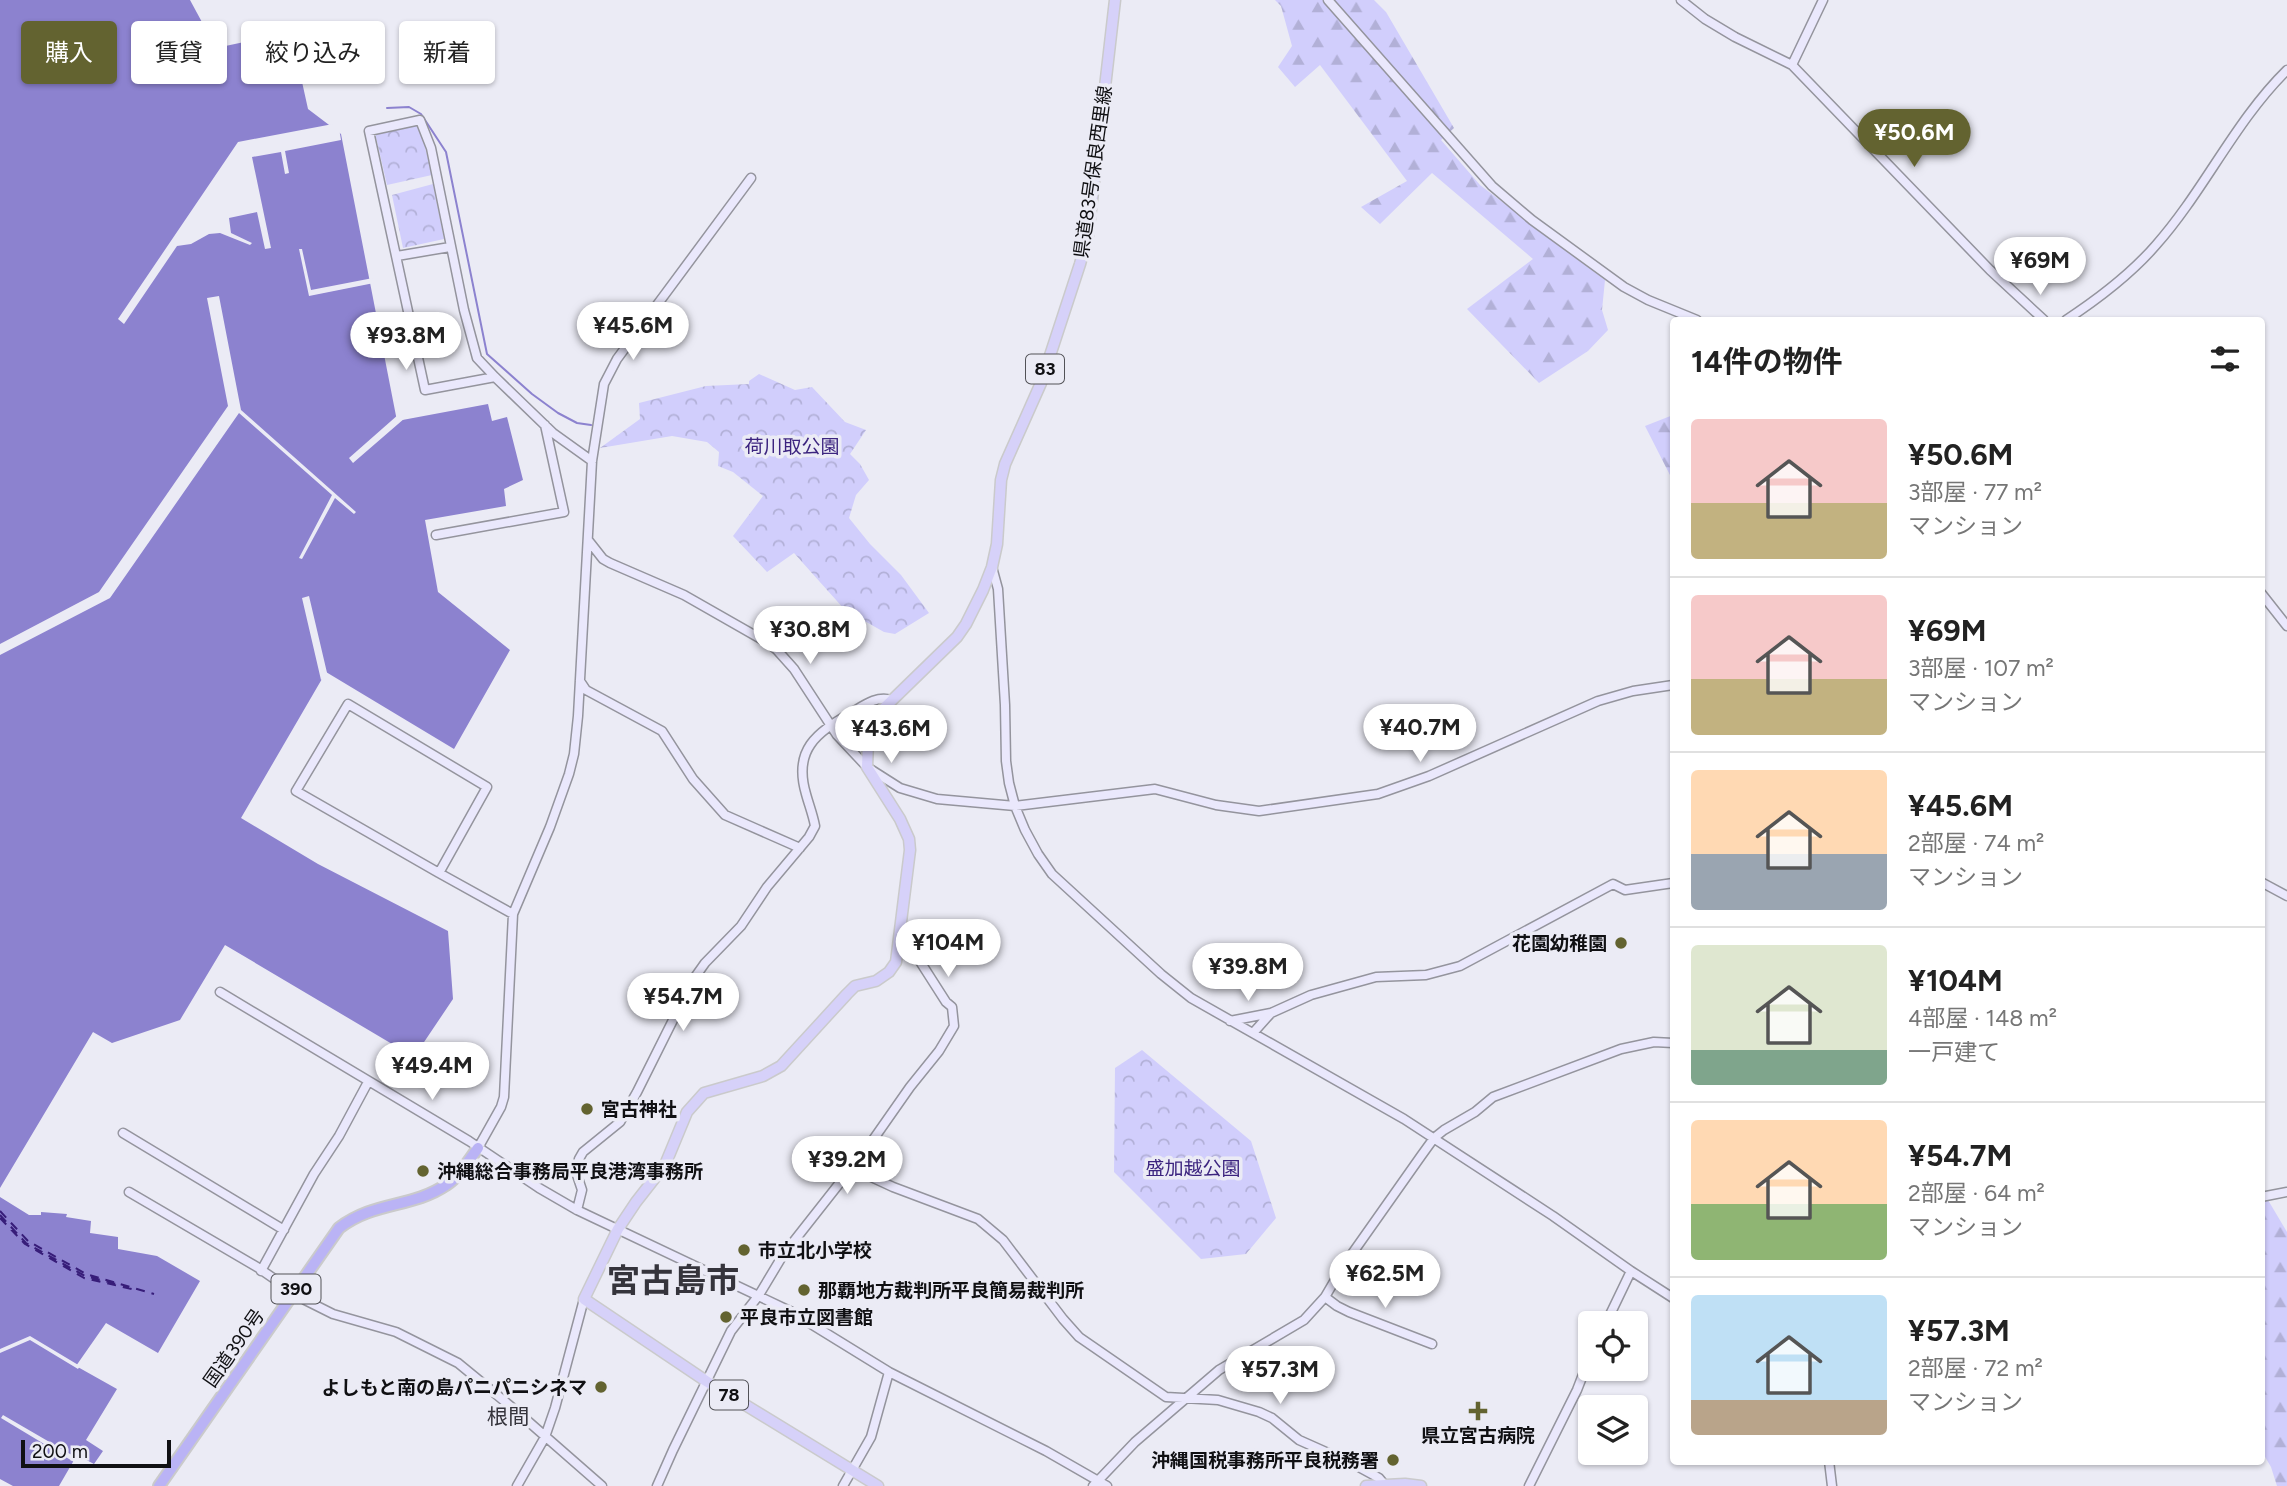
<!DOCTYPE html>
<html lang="ja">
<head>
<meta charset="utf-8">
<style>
  body { margin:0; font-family:Figtree,"Noto Sans JP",sans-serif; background:#f2f2f2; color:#222; height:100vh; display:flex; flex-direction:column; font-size:26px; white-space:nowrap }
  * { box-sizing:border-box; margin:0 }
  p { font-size:23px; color:#767676 }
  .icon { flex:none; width:38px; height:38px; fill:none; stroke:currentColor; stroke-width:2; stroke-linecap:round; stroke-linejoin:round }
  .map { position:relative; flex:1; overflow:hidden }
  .details { position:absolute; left:1670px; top:317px; width:595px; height:1148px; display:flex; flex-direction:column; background:#fff; border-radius:7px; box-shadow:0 2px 5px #0004 }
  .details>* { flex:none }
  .guide { position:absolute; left:21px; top:21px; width:665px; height:63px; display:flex; gap:14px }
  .buttons { position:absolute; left:1578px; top:1311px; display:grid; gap:14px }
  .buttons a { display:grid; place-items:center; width:70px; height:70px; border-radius:7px; background:#fff; box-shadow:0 2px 5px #0004; font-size:35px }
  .scale { position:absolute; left:21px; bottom:18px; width:150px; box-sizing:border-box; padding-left:7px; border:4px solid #101013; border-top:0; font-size:19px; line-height:24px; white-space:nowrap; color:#101013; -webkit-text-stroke:5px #ebebf5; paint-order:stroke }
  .price { position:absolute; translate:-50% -60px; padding:0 16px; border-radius:24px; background:#fff; color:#222; font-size:23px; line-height:46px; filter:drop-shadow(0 2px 4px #0008) }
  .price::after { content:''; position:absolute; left:50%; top:42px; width:21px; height:16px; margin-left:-10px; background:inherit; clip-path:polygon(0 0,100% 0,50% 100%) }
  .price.current { background:#636330; color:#fff }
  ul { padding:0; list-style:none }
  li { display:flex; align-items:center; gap:21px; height:175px; padding:0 21px }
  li+li { border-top:2px solid #e0e0e0 }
  li span { display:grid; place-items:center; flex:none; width:196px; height:140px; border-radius:7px; color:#555 }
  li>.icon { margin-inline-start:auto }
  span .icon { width:84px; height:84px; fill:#fffc; stroke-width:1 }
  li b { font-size:30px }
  h2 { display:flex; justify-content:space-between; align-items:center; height:84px; padding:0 21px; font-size:30px }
  .pill { padding:0 24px; border-radius:7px; background:#fff; box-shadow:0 2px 5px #0004; font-size:24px; line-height:63px }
  .pill.current { background:#636330; color:#fff }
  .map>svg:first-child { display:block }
  .forest { fill:url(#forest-firs) }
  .park { fill:url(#park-crowns) }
  .water { fill:#8c82cf }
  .pier { fill:#ebebf5 }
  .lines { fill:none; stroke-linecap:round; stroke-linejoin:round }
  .stream { stroke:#8c82cf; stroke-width:2 }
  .ferry { stroke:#371d79; stroke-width:2; stroke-dasharray:9 7; stroke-linecap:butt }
  .secondary-casing { stroke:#94949d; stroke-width:11 }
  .primary-casing { stroke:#cacacb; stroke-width:13 }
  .highway-casing { stroke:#cacacb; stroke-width:14 }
  .secondary { stroke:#eae8fc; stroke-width:8 }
  .primary { stroke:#d6d1f9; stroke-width:10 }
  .highway { stroke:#bab3f5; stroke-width:10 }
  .poi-dot { fill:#636330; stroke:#ebebf5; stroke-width:2.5 }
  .labels { text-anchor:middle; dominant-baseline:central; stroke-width:7; stroke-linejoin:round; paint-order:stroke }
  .shield { fill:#ebebf5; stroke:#525257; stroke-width:2 }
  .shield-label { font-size:18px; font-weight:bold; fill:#101013 }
  .street-label { font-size:19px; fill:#101013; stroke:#ebebf5 }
  .park-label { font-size:19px; fill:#3c247f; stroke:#ebebf5 }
  .poi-label { font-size:19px; font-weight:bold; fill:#101013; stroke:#ebebf5; text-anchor:start }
  .neighbourhood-label { font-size:21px; fill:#35343c; stroke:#ebebf5 }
  .town-label { font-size:33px; font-weight:bold; fill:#35343c; stroke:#ebebf5 }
</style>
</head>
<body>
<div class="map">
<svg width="2287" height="1486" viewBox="0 0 2287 1486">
  <defs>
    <pattern id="forest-firs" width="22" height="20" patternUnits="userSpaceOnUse" patternTransform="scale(1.75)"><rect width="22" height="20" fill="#d1cefc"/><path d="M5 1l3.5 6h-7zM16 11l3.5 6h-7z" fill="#b2b0d7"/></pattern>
    <pattern id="park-crowns" width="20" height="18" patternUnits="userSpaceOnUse" patternTransform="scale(1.75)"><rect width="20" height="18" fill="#d1cefc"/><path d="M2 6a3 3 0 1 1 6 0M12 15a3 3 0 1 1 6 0" fill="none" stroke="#b2b0d7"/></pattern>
  </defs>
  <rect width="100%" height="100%" fill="#ebebf5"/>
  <!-- forest -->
  <path class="forest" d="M 1275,0 L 1374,0 L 1386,12 L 1454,128 L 1441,140 L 1480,185 L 1605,280 L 1602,310 L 1608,330 L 1588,351 L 1539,383 L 1467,309 L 1533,259 L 1432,173 L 1380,224 L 1361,207 L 1407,181 L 1320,65 L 1295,87 L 1278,67 L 1292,46 L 1281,6 Z
    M 1673,415 L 1673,481 L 1645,426 Z
    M 2268,1200 L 2287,1232 L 2287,1486 L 2277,1486 L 2271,1467 L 2261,1450 L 2261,1201 Z"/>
  <!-- park -->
  <path class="park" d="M 419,123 L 432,175 L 387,185 L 375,133 Z
    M 433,184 L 444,239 L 403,248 L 392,195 Z
    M 759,374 L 795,390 L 812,387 L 845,422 L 866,430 L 850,454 L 860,464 L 869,480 L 856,495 L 849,518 L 870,544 L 901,575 L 929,613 L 895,634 L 884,632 L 845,610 L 794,553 L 767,572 L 733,536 L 763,496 L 733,472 L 718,466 L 719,452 L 707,442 L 672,436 L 600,448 L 640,419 L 639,403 L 706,386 L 749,384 L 749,381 Z
    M 1142,1050 L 1251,1141 L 1276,1218 L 1246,1254 L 1201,1259 L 1114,1172 L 1115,1068 Z"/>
  <!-- water -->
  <path class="water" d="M 0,0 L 190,0 L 216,48 L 291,32 L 308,109 L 341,134 L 397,421 L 488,404 L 492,421 L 507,417 L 523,480 L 504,489 L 506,506 L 425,520 L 438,592 L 510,650 L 454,749 L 326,672 L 241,818 L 318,864 L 448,931 L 453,999 L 414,1057 L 225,945 L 180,1020 L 112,1043 L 93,1032 L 0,1188 Z
    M 0,1197 L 29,1215 L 41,1215 L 41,1212 L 67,1214 L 66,1217 L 91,1221 L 90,1233 L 118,1237 L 118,1249 L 157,1256 L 200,1281 L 158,1353 L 106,1323 L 76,1366 L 117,1389 L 86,1440 L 103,1451 L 94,1464 L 77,1455 L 59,1486 L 13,1486 L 0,1479 Z"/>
  <!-- pier -->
  <path class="pier" d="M 333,124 L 339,128 L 341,140 L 285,151 L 289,173 L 285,174 L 281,152 L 252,157 L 271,248 L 265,249 L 257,212 L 229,218 L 231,233 L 252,243 L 250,245 L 220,233 L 209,234 L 191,244 L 177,246 L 124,324 L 118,319 L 238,142 Z
    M 299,249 L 302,249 L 311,290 L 373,278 L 374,283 L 309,296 Z
    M 219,296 L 241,410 L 356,512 L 354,514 L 335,498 L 302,559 L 299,558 L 332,495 L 239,413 L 110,598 L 0,655 L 0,644 L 99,592 L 228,406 L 207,298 Z
    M 399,414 L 399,417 L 405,418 L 353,463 L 349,458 Z
    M 309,596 L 328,677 L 321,680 L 302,598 Z
    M 30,1336 L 80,1366 L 78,1369 L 30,1340 L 0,1353 L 0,1349 Z
    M 3,1415 L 77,1458 L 74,1462 L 1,1418 Z"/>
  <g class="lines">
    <!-- stream -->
    <path class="stream" d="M 387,108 L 409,107 L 421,114 L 446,152 L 487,354 L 532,394 L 558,413 L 577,423 L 591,425"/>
    <!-- ferry -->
    <path class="ferry" d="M 0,1211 L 28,1241 L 86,1274 L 154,1294
      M 0,1215 L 26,1243 L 85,1276 L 116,1284
      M 0,1218 L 25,1244 L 84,1278 L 136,1290"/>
    <!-- secondary casing -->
    <g class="secondary-casing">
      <path id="secondary" d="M 1328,0 L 1492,186 L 1532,220 L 1624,287 L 1648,300 L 1697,320
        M 1681,0 L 1705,19 L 1735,37 L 1792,65 L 1990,270 L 2044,320
        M 1792,65 L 1823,0
        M 397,256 L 450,247
        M 2066,320 C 2098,299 2130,275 2156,245 C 2204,191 2235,121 2287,70
        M 495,377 L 425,390 L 369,131 L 420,120 L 431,148 L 464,310 L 477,358 L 495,377 L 553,433 L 592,461
        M 436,535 L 564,512 L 545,425
        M 588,540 L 603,559 L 610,563 L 684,595 L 770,644 L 777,650 L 794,669 L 837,735 L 867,767 L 900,788 L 937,799 L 1015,806 L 1155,789 L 1216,805 L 1259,811 L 1378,794 L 1429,776 L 1598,701 L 1633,691 L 1673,685
        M 992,567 L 998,589 L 1005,705 L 1006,761 L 1009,783 L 1015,806 L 1025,830 L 1038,854 L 1052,874 L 1161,974 L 1191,998 L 1404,1119 L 1553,1216 L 1631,1271 L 1673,1298
        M 2261,593 L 2287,626
        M 580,681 L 586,690 L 662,731 L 693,779 L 725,815 L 800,848
        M 348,704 L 487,787 L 439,873 L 296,791 Z
        M 439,873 L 513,914
        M 2261,882 L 2287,896
        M 220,992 L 469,1141 L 539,1188 L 577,1210 L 790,1311 L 889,1372 L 1046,1451 L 1107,1486
        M 1230,1021 L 1271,1013 L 1311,995 L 1376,977 L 1426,975 L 1460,966 L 1613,884 L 1625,890 L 1673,883
        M 1253,1033 L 1271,1013
        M 123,1133 L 284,1230
        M 478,1148 L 501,1107 L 504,1097 L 513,914 L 550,827 L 569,774 L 574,754 L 578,716 L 592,461 L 604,384 L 617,359 L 751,178
        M 852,1168 L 893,1187 L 978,1219 L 1003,1240 L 1063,1319 L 1079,1337 L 1166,1397 L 1218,1400 L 1259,1412 L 1272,1418 L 1299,1440 L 1355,1465 L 1379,1478 L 1384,1484
        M 129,1192 L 257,1267 L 305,1300 L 333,1314 L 396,1332 L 458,1363 L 514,1409 L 602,1486
        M 2261,1197 L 2287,1192
        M 577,1210 L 582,1190 L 576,1172 L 579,1159 L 583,1152 L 620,1122 L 637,1092 L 693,980 L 705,963 L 741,926 L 767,887 L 809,837 L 815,826 C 813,815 809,805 806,794 C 793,750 816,733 851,713 C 863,706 877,695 891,700
        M 261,1271 L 314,1174 L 339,1136 L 368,1082
        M 1325,1297 L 1337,1306 L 1349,1312 L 1432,1344
        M 1606,1323 L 1631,1271
        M 1829,1461 L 1832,1486
        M 517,1486 L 545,1437 L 555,1408 L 584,1299
        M 657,1486 L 673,1450 L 731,1331 L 759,1295 L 783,1255 L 868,1147 L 910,1087 L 939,1051 L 954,1026 L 952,1007 L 946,1002 L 907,941 L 902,928
        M 843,1486 L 871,1437 L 889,1372
        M 1093,1486 L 1135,1442 L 1219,1370 L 1304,1320 L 1325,1297 L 1342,1268 L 1421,1156 L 1434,1138 L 1444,1130 L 1475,1112 L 1493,1097 L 1621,1049 L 1654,1042 L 1673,1043
        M 1529,1486 L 1577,1390 L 1591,1354"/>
    </g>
    <!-- primary casing -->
    <g class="primary-casing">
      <path id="primary" d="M 878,1486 L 706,1381 L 584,1299 L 618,1229 L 636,1202 L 665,1165 L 687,1112 L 704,1093 L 763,1076 L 781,1066 L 847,994 L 855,986 L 876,981 L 889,972 L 896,962 L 910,850 L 909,839 L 900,819 L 867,767 L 868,741 L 872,730 L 883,709 L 957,637 L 966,624 L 983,590 L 992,567 L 997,544 L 1001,480 L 1005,464 L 1041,383 L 1080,264 L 1088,235 L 1115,0
        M 1366,1486 L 1405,1484 L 1421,1486"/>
    </g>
    <!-- highway casing -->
    <g class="highway-casing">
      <path id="highway" d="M 159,1486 L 339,1228 C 374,1201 412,1208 446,1185 C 459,1177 469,1160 478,1148"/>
    </g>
    <!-- secondary -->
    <use href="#secondary" class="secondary"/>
    <!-- primary -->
    <use href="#primary" class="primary"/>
    <!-- highway -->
    <use href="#highway" class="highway"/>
  </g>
  <!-- markers -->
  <g class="poi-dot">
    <circle cx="1621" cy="943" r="7"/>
    <circle cx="587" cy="1109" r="7"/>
    <circle cx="423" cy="1171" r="7"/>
    <circle cx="744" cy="1250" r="7"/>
    <circle cx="804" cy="1290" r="7"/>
    <circle cx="726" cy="1317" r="7"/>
    <circle cx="601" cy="1387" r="7"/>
    <path d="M1474.5 1400.5h7v7h7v7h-7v7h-7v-7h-7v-7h7z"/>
    <circle cx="1393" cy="1460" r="7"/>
  </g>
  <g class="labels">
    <!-- shield labels -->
    <g class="shield">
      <rect x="1026" y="354.5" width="38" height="29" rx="5"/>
      <rect x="271.5" y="1274.5" width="49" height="29" rx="5"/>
      <rect x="710" y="1380.5" width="38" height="29" rx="5"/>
    </g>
    <g class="shield-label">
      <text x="1045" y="369">83</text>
      <text x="296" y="1289">390</text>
      <text x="729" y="1395">78</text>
    </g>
    <!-- street labels -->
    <g class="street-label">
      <text transform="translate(1093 172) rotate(-82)">県道83号保良西里線</text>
      <text transform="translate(234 1348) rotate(-55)">国道390号</text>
    </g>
    <!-- park labels -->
    <g class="park-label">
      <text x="792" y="446">荷川取公園</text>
      <text x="1193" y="1168">盛加越公園</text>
    </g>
    <!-- poi labels -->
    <g class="poi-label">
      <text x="1607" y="943" text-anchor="end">花園幼稚園</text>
      <text x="601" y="1109">宮古神社</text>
      <text x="437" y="1171">沖縄総合事務局平良港湾事務所</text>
      <text x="758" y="1250">市立北小学校</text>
      <text x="818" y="1290">那覇地方裁判所平良簡易裁判所</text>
      <text x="740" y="1317">平良市立図書館</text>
      <text x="587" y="1387" text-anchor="end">よしもと南の島パニパニシネマ</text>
      <text x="1478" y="1435" text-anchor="middle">県立宮古病院</text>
      <text x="1379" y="1460" text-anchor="end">沖縄国税事務所平良税務署</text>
    </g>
    <!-- neighbourhood labels -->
    <g class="neighbourhood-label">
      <text x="508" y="1416">根間</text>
    </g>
    <!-- town labels -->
    <g class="town-label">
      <text x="673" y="1280">宮古島市</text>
    </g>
  </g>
</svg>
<div class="buttons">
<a><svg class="icon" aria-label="locate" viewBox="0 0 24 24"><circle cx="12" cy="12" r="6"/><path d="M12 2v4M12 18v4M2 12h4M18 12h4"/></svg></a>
<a><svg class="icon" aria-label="layers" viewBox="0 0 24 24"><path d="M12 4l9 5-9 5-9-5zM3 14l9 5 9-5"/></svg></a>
</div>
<div class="scale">200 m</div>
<b class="price current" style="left:1914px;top:169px">¥50.6M</b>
<b class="price" style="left:2040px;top:297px">¥69M</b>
<b class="price" style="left:633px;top:362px">¥45.6M</b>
<b class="price" style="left:406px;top:372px">¥93.8M</b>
<b class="price" style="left:810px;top:666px">¥30.8M</b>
<b class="price" style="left:1420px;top:764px">¥40.7M</b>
<b class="price" style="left:891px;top:765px">¥43.6M</b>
<b class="price" style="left:948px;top:979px">¥104M</b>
<b class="price" style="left:1248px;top:1003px">¥39.8M</b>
<b class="price" style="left:683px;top:1033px">¥54.7M</b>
<b class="price" style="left:432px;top:1102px">¥49.4M</b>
<b class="price" style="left:847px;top:1196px">¥39.2M</b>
<b class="price" style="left:1385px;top:1310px">¥62.5M</b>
<b class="price" style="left:1280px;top:1406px">¥57.3M</b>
<div class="guide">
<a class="pill current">購入</a>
<a class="pill">賃貸</a>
<a class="pill">絞り込み</a>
<a class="pill">新着</a>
</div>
<section class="details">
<h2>14件の物件<svg class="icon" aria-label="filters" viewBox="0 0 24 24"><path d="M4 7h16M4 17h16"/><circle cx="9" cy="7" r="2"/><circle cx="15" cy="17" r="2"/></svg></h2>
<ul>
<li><span style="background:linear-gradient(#f6c9c9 60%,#c2b280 0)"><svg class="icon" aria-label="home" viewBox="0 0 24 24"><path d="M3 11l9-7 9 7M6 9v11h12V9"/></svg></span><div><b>¥50.6M</b><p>3部屋 · 77 m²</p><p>マンション</p></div></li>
<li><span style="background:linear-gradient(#f6c9c9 60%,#c2b280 0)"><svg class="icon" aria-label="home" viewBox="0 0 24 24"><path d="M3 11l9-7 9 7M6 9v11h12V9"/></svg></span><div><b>¥69M</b><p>3部屋 · 107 m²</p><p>マンション</p></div></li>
<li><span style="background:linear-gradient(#ffd9b3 60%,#9aa5b1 0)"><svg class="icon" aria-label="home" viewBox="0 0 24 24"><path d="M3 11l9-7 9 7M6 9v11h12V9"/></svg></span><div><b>¥45.6M</b><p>2部屋 · 74 m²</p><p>マンション</p></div></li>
<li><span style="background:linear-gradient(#dfe7d0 75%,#7fa58c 0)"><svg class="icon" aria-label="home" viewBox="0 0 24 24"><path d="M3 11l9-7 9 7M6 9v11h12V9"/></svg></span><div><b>¥104M</b><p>4部屋 · 148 m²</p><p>一戸建て</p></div></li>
<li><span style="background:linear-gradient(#ffd9b3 60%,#8fb573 0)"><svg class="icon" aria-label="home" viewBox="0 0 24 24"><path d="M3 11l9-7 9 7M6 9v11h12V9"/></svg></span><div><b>¥54.7M</b><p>2部屋 · 64 m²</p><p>マンション</p></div></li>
<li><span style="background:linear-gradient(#bfe0f5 75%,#b9a48a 0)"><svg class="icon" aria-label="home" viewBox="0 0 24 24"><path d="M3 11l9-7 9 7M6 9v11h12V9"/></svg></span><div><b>¥57.3M</b><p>2部屋 · 72 m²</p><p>マンション</p></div></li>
</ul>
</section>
</div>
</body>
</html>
